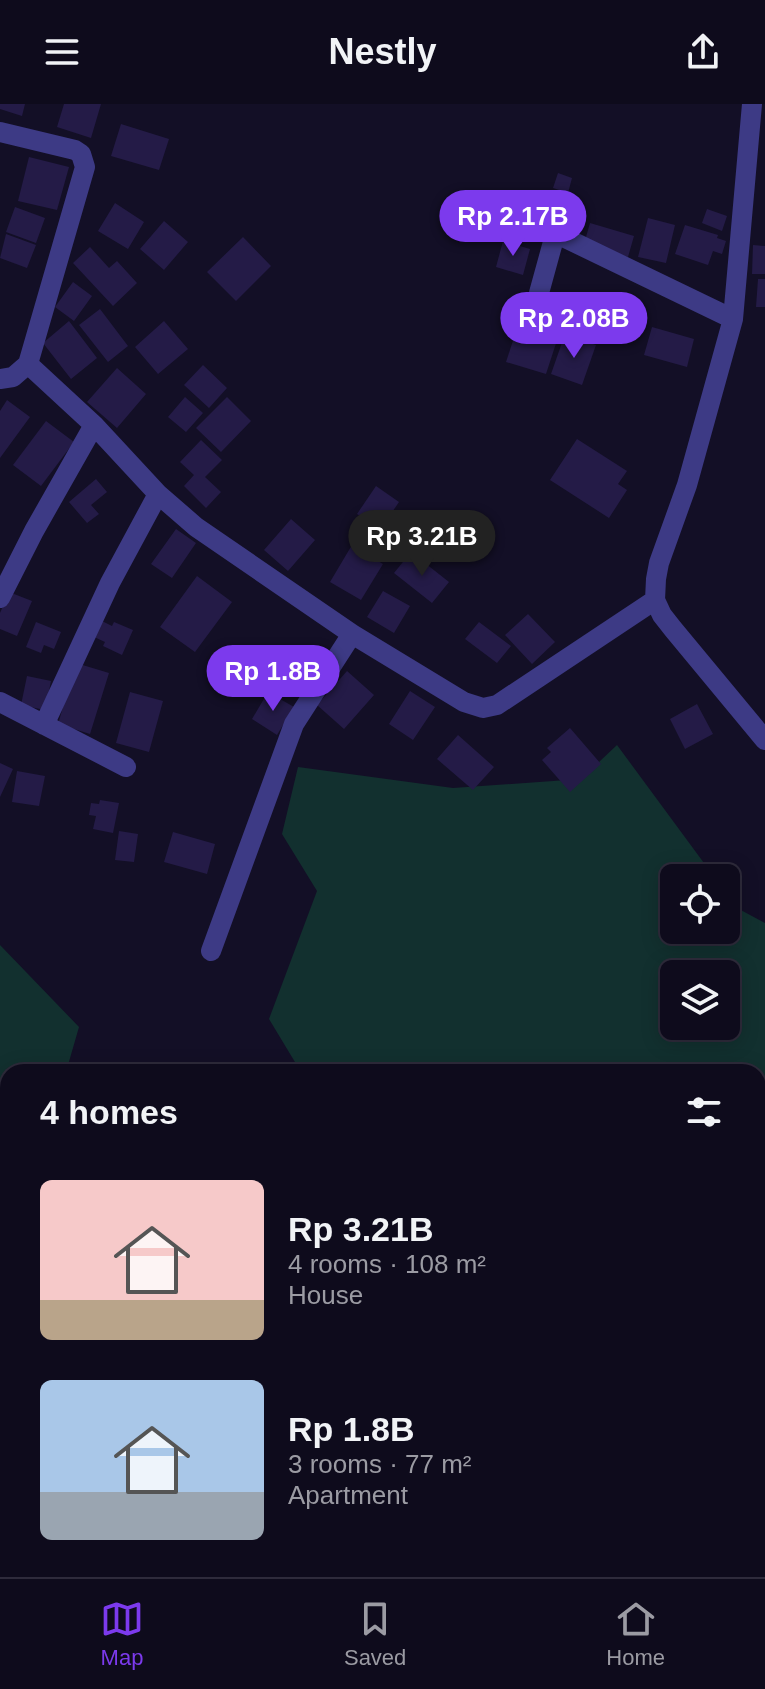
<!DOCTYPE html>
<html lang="en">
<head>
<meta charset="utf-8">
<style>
  body { margin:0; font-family:Arial,sans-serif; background:#171425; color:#f1f3f6; height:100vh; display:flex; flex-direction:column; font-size:30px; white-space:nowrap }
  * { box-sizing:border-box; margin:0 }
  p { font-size:26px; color:#9b9ba3 }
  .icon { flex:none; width:44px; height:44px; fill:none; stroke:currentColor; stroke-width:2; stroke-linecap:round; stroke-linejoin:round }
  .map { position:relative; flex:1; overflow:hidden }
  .drawer { position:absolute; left:0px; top:960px; width:766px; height:514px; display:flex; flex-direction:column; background:#0e0b1c; border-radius:24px 24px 0 0; box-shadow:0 4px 20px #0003,0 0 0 2px #2e2b3b }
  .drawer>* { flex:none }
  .buttons { position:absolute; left:660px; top:760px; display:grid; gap:16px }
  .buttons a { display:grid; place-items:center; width:80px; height:80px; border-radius:12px; background:#0e0b1c; box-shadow:0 4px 20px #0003,0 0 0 2px #2e2b3b; font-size:40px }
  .price { position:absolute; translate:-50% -68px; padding:0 18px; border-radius:28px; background:#7c3aed; color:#fff; font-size:26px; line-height:52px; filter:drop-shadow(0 2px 4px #0008) }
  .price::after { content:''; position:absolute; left:50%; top:48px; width:24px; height:18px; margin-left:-12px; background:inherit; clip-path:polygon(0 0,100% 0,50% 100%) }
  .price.current { background:#222; color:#fff }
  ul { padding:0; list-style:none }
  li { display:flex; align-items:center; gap:24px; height:200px; padding:0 40px }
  li span { display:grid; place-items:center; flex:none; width:224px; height:160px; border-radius:12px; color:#555 }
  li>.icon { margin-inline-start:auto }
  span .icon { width:96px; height:96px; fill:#fffc; stroke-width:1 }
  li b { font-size:34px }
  h2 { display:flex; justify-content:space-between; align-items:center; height:96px; padding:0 40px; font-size:34px }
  header { display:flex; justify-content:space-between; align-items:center; height:104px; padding:0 40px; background:#0e0b1c; font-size:36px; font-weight:600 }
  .tab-bar { display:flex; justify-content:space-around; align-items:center; height:112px; border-top:2px solid #2e2b3b; background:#0e0b1c; font-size:22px; color:#9b9ba3 }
  .tab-bar a { display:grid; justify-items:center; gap:4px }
  .tab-bar .current { color:#7c3aed }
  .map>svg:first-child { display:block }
  .green { fill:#12302f; fill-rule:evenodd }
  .building { fill:#241b47 }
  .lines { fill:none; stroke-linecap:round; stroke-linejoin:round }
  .minor { stroke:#3d3a85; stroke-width:20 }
</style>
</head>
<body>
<header><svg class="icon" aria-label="menu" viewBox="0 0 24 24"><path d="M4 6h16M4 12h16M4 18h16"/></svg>Nestly<svg class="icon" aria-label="share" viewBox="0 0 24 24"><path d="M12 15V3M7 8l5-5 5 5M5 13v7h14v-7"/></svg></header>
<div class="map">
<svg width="765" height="1473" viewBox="0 0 765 1473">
  <rect width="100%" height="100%" fill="#130f26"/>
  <!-- green -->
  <path class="green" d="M 617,641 L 715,774 L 674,774 L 674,826 L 726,826 L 726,789 L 737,804 L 765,819 L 765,1473 L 57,1473 L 54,1466 L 758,1466 L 758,968 L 301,968 L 269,915 L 317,787 L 282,730 L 298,663 L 453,684 L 581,675 ZM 674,870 L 726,870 L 726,922 L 674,922 Z
    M 0,841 L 79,923 L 66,968 L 8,968 L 8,1302 L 0,1294 Z"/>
  <!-- building -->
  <path class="building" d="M 0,0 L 25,0 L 22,12 L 0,5 Z
    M 64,0 L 101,0 L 91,34 L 57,23 Z
    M 121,20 L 169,35 L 159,66 L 111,52 Z
    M 29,53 L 69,63 L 57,106 L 18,97 Z
    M 558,69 L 572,74 L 568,89 L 553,84 Z
    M 115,99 L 144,118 L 128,145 L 98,127 Z
    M 15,103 L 45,114 L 36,139 L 6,128 Z
    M 707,105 L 727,112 L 722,127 L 702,119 Z
    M 648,114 L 675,121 L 666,159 L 638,153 Z
    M 164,117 L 188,138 L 164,166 L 140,145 Z
    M 590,119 L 634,132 L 628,153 L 584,140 Z
    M 685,121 L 718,131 L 717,134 L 726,137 L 722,150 L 713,147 L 708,161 L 675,150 Z
    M 6,130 L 36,141 L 27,164 L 0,154 Z
    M 243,133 L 271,162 L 236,197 L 207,168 Z
    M 503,137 L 530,145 L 523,171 L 496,163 Z
    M 753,141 L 765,142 L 765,170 L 752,170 Z
    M 90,143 L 109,164 L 117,157 L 137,179 L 113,202 L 73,159 Z
    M 758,175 L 765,175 L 765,203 L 756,203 Z
    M 73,178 L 92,192 L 74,217 L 55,203 Z
    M 100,205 L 128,242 L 108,258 L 79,221 Z
    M 522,209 L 562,221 L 546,270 L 506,258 Z
    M 69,217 L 97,254 L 71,275 L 43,239 Z
    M 164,217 L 188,245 L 158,270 L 135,243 Z
    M 652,223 L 694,235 L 687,263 L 644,251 Z
    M 565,230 L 596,241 L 582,281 L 551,270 Z
    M 203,261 L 227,284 L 209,304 L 184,281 Z
    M 117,264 L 146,290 L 117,324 L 87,298 Z
    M 185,293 L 203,309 L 186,328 L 168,313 Z
    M 227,293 L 251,317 L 221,348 L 196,324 Z
    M 7,296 L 30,313 L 0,354 L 0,307 Z
    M 46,317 L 74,338 L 41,382 L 13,361 Z
    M 577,335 L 627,367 L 618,380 L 627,386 L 609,414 L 550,376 Z
    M 201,336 L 222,356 L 205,373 L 221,388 L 206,404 L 184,382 L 194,371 L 180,358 Z
    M 96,375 L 107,388 L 91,401 L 99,410 L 87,419 L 69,398 Z
    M 376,382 L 399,398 L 380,426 L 357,410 Z
    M 291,415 L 315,436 L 288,467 L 264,446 Z
    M 176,425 L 196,439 L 172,474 L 151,460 Z
    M 352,441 L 383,460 L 361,496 L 330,478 Z
    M 411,448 L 449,478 L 432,499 L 394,469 Z
    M 197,472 L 232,498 L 195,548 L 160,523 Z
    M 383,487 L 410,502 L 394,529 L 367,513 Z
    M 9,488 L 32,497 L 17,532 L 0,525 L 0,509 Z
    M 528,510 L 555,538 L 532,560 L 505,531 Z
    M 100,516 L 112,522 L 114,518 L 133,526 L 122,551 L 103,542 L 105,538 L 92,532 Z
    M 36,518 L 61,528 L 54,545 L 44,541 L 41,549 L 26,543 Z
    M 479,518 L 511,542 L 497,559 L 465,535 Z
    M 76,559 L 109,569 L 90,630 L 58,620 Z
    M 347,567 L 374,591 L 344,625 L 317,601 Z
    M 27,572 L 51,577 L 45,606 L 21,601 Z
    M 410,587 L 435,603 L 413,636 L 389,620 Z
    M 130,588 L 163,597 L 149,648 L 116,639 Z
    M 268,588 L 294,603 L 277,631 L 252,615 Z
    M 697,600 L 713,630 L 685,645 L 670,615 Z
    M 570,624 L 601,660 L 570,688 L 542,656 L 551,648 L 547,644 Z
    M 458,631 L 494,663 L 473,686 L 437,655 Z
    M 0,659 L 13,665 L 0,693 Z
    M 17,667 L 45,672 L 39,702 L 12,698 Z
    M 100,696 L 119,699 L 113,729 L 93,725 L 96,712 L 89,711 L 91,699 L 99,700 Z
    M 119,727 L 138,730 L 134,758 L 115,756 Z
    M 173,728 L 215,740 L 207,770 L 164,758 Z"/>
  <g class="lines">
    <!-- minor -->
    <path class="minor" d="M 752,0 L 733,215 L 687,381 L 659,459 L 656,475 L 655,496 L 662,511 L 673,525 L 765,636
      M 0,28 L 75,46 L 81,50 L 85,63 L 28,260 L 94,321 L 158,390 L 196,423 L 352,530 L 464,598 L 483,604 L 497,601 L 655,496
      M 539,189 L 553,138 L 559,131 L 733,215
      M 0,275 L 13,273 L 28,260
      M 0,494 L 34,427 L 94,321
      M 0,598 L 126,663
      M 44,621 L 110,479 L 158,390
      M 211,847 L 294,620 L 352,530"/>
  </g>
</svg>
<div class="buttons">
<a><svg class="icon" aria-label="locate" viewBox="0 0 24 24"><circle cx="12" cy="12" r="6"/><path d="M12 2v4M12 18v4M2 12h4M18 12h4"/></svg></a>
<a><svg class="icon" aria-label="layers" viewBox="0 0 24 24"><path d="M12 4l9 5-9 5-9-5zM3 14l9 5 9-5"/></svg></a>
</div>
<b class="price" style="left:513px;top:154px">Rp 2.17B</b>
<b class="price" style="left:574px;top:256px">Rp 2.08B</b>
<b class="price current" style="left:422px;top:474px">Rp 3.21B</b>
<b class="price" style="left:273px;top:609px">Rp 1.8B</b>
<section class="drawer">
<h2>4 homes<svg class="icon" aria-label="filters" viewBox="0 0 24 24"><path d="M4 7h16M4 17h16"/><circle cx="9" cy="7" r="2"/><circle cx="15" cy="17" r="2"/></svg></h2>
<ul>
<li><span style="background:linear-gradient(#f6c9c9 75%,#b9a48a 0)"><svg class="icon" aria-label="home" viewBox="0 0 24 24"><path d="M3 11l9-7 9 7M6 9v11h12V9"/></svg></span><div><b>Rp 3.21B</b><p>4 rooms · 108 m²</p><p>House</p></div></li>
<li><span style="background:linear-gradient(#a9c7e8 70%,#9aa5b1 0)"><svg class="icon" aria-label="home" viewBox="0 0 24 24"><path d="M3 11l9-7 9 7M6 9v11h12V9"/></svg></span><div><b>Rp 1.8B</b><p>3 rooms · 77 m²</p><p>Apartment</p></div></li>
</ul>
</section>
</div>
<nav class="tab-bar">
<a class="current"><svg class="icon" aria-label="map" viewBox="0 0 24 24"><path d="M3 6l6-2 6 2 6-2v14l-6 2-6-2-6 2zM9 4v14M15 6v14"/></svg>Map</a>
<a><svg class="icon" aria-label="saved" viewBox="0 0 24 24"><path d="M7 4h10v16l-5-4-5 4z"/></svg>Saved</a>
<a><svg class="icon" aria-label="home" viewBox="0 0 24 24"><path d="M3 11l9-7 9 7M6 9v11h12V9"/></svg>Home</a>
</nav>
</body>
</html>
